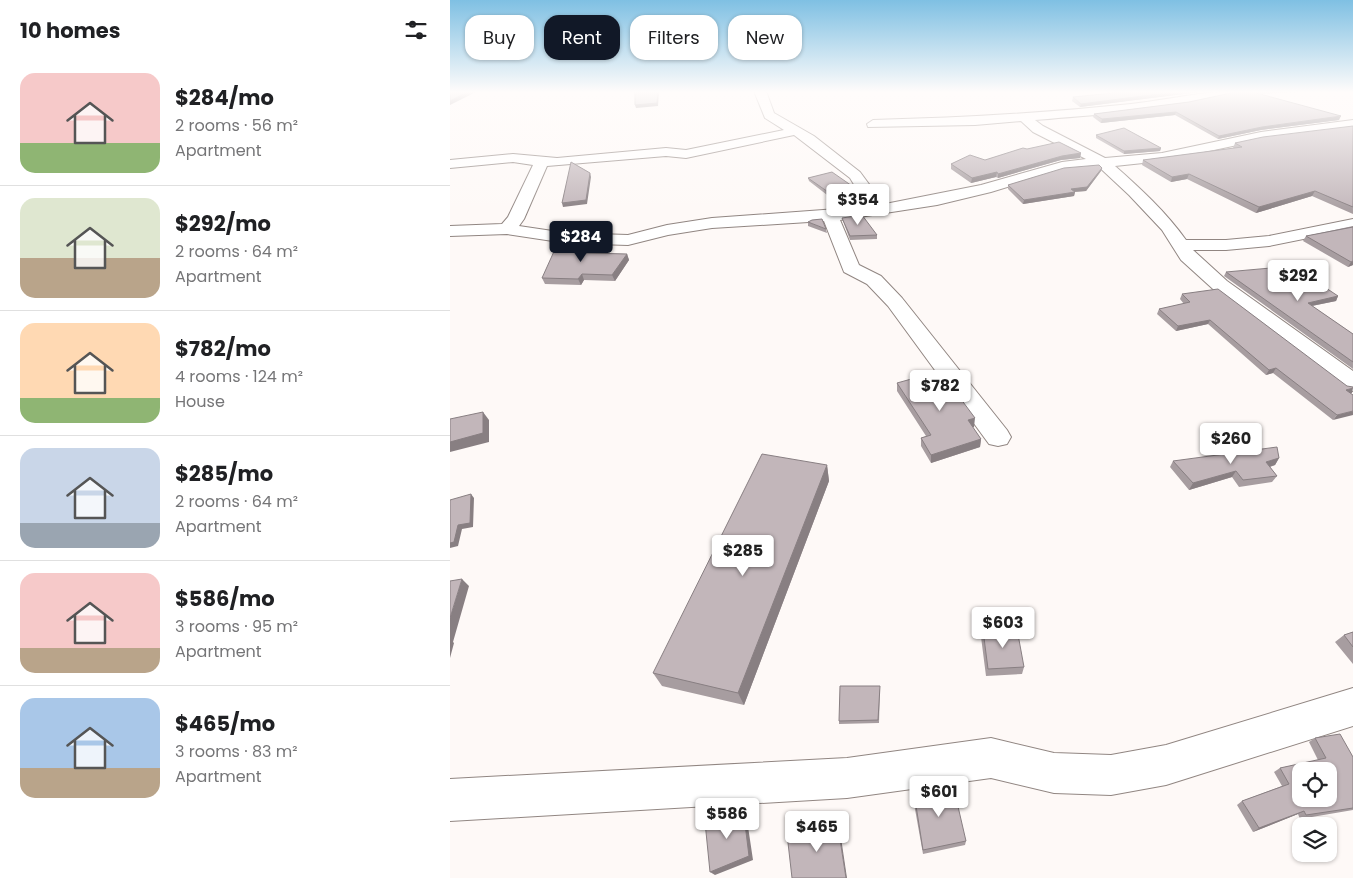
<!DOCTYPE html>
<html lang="en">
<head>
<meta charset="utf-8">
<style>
  body { margin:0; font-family:Poppins,sans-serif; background:#f2f2f2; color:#202124; height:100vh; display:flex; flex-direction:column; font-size:19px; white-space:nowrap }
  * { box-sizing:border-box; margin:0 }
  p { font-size:16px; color:#757577 }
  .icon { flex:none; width:28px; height:28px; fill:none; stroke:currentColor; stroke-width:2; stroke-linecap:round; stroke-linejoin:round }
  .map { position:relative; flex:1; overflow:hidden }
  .panel { display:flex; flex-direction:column; background:#fff; width:450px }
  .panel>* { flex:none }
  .guide { position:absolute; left:15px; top:15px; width:475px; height:45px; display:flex; gap:10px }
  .buttons { position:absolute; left:842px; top:762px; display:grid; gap:10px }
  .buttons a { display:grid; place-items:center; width:45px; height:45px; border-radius:10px; background:#fff; box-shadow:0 1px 4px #0004; font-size:25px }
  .price { position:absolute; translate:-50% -42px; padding:0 11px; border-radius:5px; background:#fff; color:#222; font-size:16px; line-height:32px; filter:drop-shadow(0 1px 2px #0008) }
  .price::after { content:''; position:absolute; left:50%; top:30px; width:15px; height:11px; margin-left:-8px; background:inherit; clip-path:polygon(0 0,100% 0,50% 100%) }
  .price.on { background:#111827; color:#fff }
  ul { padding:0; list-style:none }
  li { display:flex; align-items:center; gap:15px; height:125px; padding:0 20px }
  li+li { border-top:1px solid #e0e0e0 }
  li span { display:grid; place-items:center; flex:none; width:140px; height:100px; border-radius:15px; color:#555 }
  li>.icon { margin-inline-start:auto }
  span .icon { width:60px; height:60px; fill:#fffc; stroke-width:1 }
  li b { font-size:21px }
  h2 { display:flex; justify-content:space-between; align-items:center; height:60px; padding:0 20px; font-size:21px }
  .tag { padding:0 18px; border-radius:15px; background:#fff; box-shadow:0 1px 4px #0004; font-size:18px; line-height:45px }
  .tag.on { background:#111827; color:#fff }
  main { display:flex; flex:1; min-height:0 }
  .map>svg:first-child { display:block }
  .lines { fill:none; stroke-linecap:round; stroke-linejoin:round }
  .minor-casing { stroke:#918682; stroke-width:2 }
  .minor { fill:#fff; fill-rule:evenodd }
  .wall { fill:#a79da0 }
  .shaded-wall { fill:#887f82 }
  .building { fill:#c2b6ba; stroke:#887f82; fill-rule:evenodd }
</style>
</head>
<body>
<main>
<section class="panel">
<h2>10 homes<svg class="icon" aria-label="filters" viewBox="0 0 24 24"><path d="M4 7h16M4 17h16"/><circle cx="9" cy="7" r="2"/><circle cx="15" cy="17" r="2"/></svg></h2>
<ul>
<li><span style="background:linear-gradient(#f6c9c9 70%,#8fb573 0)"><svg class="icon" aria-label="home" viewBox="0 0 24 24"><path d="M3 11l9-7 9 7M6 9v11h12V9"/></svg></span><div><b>$284/mo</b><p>2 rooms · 56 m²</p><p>Apartment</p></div></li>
<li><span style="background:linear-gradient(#dfe7d0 60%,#b9a48a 0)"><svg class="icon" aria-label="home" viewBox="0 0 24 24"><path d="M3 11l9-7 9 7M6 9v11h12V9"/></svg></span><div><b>$292/mo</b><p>2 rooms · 64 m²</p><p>Apartment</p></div></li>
<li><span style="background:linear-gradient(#ffd9b3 75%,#8fb573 0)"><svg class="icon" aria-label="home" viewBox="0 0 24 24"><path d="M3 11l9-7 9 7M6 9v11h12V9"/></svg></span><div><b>$782/mo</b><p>4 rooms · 124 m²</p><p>House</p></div></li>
<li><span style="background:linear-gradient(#c9d6e8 75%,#9aa5b1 0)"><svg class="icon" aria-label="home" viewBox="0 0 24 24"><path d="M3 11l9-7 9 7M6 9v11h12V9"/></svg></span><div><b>$285/mo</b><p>2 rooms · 64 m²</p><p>Apartment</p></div></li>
<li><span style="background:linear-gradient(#f6c9c9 75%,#b9a48a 0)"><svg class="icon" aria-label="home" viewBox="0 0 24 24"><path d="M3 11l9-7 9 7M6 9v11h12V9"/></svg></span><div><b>$586/mo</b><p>3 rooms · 95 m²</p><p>Apartment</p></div></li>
<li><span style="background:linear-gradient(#a9c7e8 70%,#b9a48a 0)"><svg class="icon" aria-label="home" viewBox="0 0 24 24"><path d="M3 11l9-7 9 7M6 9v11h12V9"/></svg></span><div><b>$465/mo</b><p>3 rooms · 83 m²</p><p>Apartment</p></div></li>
</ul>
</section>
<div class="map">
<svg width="903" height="878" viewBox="0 0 903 878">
  <rect width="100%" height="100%" fill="#fef9f7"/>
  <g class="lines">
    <!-- minor casing -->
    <g class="minor-casing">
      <path id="minor" d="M 304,91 L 316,91 L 324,113 L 364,136 L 410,172 L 424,191 L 430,205 L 531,185 L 612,162 L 636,159 L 583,132 L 571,121 L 525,125 L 418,127 L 417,124 L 423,120 C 509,118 595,113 681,104 C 717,100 753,91 790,91 L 788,93 C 722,111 653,114 585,120 L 593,126 L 655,158 L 712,153 L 811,132 L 903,120 L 903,128 L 811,140 L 712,161 L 665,166 C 690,188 716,212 736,240 L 776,240 L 819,236 L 903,219 L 903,229 L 819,246 L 776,250 L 743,250 L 777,281 L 903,371 L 903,391 L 895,389 L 763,289 L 731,260 L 712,230 L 679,195 L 649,167 L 613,170 L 541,192 L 487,205 L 390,220 L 409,265 L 431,276 L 452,298 L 557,430 L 561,437 L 557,444 L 548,446 L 539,444 L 438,306 L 417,284 L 394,272 L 374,221 L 262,228 L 218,235 L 178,245 L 116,243 L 57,234 L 0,236 L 0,226 L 52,224 L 58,217 L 83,165 L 63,162 L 0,168 L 0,160 L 63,154 L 107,158 L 216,148 L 236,150 L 334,130 L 315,118 ZM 344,135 L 400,178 L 408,191 L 414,207 L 262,218 L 217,225 L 178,235 L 116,233 L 69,226 L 74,219 L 97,166 L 216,156 L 236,158 Z
        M 903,688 L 903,726 L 716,785 L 661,795 L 604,793 L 541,778 L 397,798 L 0,821 L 0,779 L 397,758 L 541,738 L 604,753 L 661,755 L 716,745 Z"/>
    </g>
    <!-- minor -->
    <use href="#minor" class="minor"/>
  </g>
  <!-- wall -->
  <path class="wall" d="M 676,91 L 757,91 L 630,107 L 622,101 L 623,97 L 677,92 Z
    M 867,91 L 810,94 L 889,120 L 811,130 L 768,139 L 725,115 L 651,123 L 643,117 L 644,114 L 739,102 L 790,92 Z
    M 903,126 L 903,214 L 862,196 L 806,213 L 737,179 L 721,182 L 692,165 L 693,160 L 784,148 L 783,148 L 785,143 Z
    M 646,135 L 711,148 L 710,151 L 674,154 L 646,138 Z
    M 577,149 L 631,153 L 630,158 L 611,160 L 548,178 L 546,177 L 521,183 L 501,169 L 501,164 L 535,160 Z
    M 652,168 L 651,171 L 636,191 L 625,192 L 624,196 L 573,204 L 558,189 L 558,185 Z
    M 358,178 L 405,188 L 405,192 L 381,198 L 359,181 Z
    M 404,202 L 404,206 L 391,207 L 391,203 Z
    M 392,218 L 427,235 L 427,239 L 400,240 L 393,221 Z
    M 358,222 L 376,229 L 377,233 L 358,226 Z
    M 903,226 L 903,265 L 898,267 L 853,241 L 856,236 Z
    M 141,251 L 140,253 L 177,254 L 179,260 L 165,281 L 134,280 L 131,285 L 95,284 L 92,278 Z
    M 776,272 L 888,296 L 886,301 L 862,306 L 903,334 L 903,369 L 774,276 Z
    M 732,294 L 902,393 L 900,393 L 903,395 L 883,420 L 823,373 L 816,375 L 758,324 L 726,331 L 707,314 L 709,309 L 734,304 L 730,299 Z
    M 447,383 L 524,427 L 522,427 L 531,439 L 530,447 L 481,463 L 471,446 L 471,438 L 476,436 L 447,391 Z
    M 829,458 L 825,465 L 820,467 L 827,476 L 822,482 L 789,487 L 782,477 L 739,490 L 720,467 L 723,461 Z
    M 377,465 L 379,481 L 294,705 L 212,686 L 203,673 Z
    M 533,630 L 574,667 L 572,674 L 536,676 L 531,637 Z
    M 903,632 L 903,664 L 885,642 L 894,635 Z
    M 430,689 L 429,723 L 389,724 L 389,721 Z
    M 865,738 L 903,757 L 903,810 L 850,819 L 848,814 L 803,832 L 787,805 L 792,801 L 832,786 L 824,772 L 830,768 L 868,760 L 859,742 Z
    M 464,793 L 516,841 L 515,845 L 473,854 L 463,798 Z"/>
  <!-- shaded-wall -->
  <path class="shaded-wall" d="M 19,91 L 28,91 L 0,105 L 0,101 Z
    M 208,91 L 209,91 L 208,106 L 186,108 L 185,105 Z
    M 731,91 L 757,91 L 630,107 L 631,104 Z
    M 726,112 L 725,115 L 651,123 L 652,119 Z
    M 891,116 L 889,120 L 811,130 L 768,139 L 769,136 L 812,127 Z
    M 711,148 L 710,151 L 674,154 L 674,151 Z
    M 631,153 L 630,158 L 611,160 L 548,178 L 548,174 L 612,156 Z
    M 652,168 L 651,171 L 636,191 L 620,192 L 621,189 Z
    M 547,172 L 546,177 L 521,183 L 522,178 Z
    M 140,173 L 141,177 L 137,204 L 113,207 L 112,203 Z
    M 739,174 L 737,179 L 721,182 L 722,177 Z
    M 405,188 L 405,192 L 381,198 L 381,194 Z
    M 865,191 L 862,196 L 806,213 L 809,207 Z
    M 625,192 L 624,196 L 573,204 L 574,200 Z
    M 139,245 L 141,251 L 138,259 L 135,253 Z
    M 177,254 L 179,260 L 165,281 L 162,275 Z
    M 903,261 L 903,265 L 898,267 L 901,262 Z
    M 132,274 L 134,280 L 131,285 L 128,279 Z
    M 888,296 L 886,301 L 856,307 L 858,303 Z
    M 760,320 L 758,324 L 726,331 L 728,326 Z
    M 826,368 L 823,373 L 816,375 L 819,370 Z
    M 903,388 L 902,393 L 893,395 L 896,390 Z
    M 903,411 L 903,415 L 883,420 L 887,415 Z
    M 33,412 L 39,420 L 39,442 L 0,452 L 0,442 Z
    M 525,418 L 524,427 L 517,429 L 518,420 Z
    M 531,439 L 530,447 L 481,463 L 481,455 Z
    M 829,458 L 825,465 L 812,469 L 816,462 Z
    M 377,465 L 379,481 L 294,705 L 288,693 Z
    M 786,471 L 782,477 L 739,490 L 743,483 Z
    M 21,494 L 24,498 L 23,527 L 12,529 L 8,546 L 0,548 L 0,543 Z
    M 12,579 L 19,586 L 3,642 L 4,643 L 0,658 L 0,618 Z
    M 293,808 L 296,813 L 303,860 L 265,875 L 260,872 Z
    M 854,811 L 848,814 L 803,832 L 809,828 Z
    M 387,820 L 389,824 L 397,878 L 396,878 Z"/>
  <!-- building -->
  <path class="building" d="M 0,91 L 19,91 L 0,101 Z
    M 185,91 L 208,91 L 207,103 L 185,105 Z
    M 683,91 L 731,91 L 631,104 L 623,97 Z
    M 799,91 L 891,116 L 812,127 L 769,136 L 726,112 L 652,119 L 644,114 L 739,102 L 790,91 L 803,91 Z
    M 903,126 L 903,207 L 865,191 L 809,207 L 739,174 L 722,177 L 693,160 L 792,147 L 785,143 L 813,137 Z
    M 674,128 L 711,148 L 674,151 L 646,135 Z
    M 609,142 L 631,153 L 612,156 L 548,174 L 547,172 L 522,178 L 501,164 L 520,155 L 535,160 L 573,148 L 577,149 Z
    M 121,162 L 140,173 L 136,200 L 112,203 Z
    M 649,165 L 652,168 L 637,187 L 621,189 L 625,192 L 574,200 L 558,185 L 614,168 Z
    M 382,172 L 405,188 L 381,194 L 358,178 Z
    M 400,197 L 404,202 L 391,203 Z
    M 412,215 L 427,235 L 400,236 L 392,218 Z
    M 372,219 L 376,229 L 358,222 L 362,220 Z
    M 903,227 L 903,261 L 901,262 L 856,236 Z
    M 139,245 L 135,253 L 177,254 L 162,275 L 132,274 L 128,279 L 92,278 L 106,247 Z
    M 843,266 L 888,296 L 858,303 L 903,334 L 903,362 L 776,272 Z
    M 768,289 L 897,386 L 903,387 L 903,388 L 896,390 L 903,395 L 903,411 L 887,415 L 826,368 L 819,370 L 760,320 L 728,326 L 709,309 L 740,302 L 732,294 Z
    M 490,371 L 525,418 L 518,420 L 531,439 L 481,455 L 471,438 L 481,435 L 447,383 Z
    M 33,412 L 33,433 L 0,442 L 0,419 Z
    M 827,447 L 829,458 L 816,462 L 827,476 L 793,480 L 786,471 L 743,483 L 723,461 Z
    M 312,454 L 377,465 L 288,693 L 203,673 Z
    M 21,494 L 20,523 L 8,525 L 4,542 L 0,543 L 0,500 Z
    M 12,579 L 0,618 L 0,581 Z
    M 567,629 L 574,667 L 538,669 L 533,630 Z
    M 903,632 L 903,647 L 894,635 Z
    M 390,686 L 430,686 L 428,720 L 389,721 Z
    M 890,734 L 903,757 L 903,808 L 856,815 L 854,811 L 809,828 L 792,801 L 839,784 L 830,768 L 876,758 L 865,738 ZM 851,771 L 879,771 L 879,799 L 851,799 Z
    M 503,785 L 516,841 L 473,850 L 464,793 Z
    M 293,808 L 299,856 L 260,872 L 255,822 Z
    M 387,820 L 396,878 L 342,878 L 337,834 Z"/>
  <!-- sky -->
  <linearGradient id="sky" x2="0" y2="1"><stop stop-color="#7fc0e3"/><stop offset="0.43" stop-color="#fffcfb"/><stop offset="1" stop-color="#fffcfb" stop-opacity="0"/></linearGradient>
  <rect width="903" height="214" fill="url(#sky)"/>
</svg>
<div class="buttons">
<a><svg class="icon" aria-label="locate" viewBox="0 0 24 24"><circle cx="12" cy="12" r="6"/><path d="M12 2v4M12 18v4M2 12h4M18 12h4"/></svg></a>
<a><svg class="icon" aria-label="layers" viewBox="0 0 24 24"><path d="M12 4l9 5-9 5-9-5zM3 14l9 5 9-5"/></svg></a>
</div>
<b class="price" style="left:408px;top:226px">$354</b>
<b class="price on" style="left:131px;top:263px">$284</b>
<b class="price" style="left:848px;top:302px">$292</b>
<b class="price" style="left:490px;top:412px">$782</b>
<b class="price" style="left:781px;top:465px">$260</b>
<b class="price" style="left:293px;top:577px">$285</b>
<b class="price" style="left:553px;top:649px">$603</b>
<b class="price" style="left:489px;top:818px">$601</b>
<b class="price" style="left:277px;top:840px">$586</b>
<b class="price" style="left:367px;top:853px">$465</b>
<div class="guide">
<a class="tag">Buy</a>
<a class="tag on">Rent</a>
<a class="tag">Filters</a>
<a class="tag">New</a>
</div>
</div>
</main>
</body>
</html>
